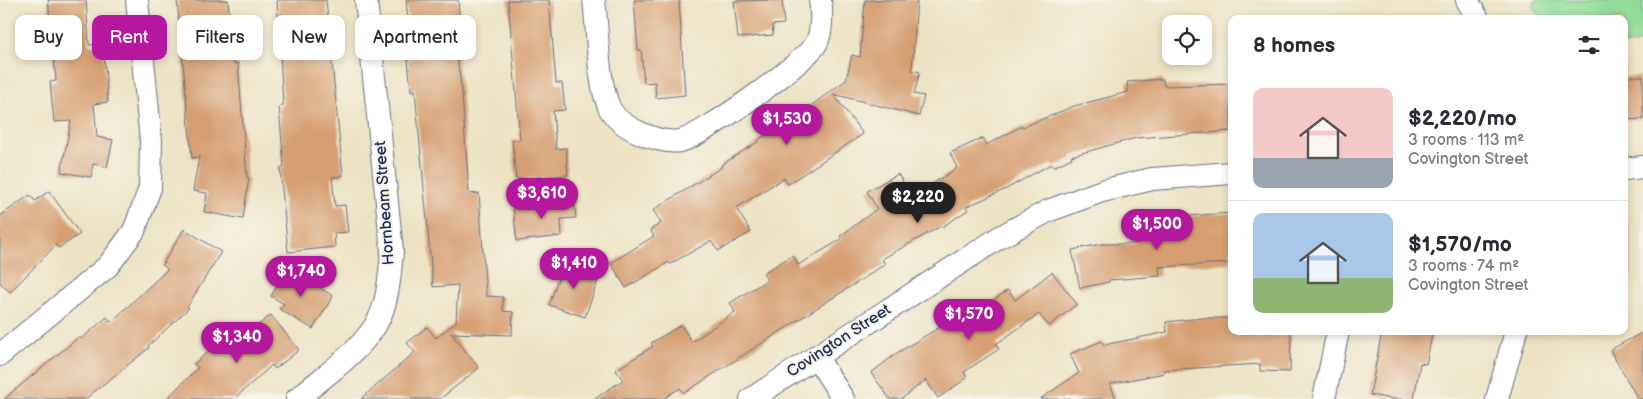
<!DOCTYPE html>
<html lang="en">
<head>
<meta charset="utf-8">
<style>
  body { margin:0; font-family:"Balsamiq Sans",sans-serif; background:#f2f2f3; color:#2b2b33; height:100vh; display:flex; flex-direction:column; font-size:19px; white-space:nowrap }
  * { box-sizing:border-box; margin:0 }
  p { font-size:16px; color:#7c7c81 }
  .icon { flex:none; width:28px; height:28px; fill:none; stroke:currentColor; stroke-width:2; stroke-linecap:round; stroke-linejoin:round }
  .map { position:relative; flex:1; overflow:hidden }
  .details { position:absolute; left:1228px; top:15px; width:400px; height:320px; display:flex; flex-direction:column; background:#fff; border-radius:10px; box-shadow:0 2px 8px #0003 }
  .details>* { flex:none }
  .top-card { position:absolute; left:15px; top:15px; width:475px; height:45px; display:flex; gap:10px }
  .fabs { position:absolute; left:1162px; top:15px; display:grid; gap:10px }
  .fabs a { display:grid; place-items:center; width:50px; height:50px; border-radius:10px; background:#fff; box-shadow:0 2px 8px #0003; font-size:25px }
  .price { position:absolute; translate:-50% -42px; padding:0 11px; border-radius:18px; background:#b5179e; color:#fff; font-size:16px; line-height:32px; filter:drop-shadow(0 1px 2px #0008) }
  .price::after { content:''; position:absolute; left:50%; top:30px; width:15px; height:11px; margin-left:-8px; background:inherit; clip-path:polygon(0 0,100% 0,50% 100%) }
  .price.current { background:#222; color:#fff }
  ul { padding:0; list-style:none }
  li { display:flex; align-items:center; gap:15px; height:125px; padding:0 25px }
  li+li { border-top:1px solid #e1e1e2 }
  li span { display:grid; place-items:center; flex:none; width:140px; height:100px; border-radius:10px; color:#555 }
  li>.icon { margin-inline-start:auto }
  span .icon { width:60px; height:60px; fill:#fffc; stroke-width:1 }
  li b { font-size:21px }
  h2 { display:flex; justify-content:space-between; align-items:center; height:60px; padding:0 25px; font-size:21px }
  .chip { padding:0 18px; border-radius:10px; background:#fff; box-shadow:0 2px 8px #0003; font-size:18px; line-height:45px }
  .chip.current { background:#b5179e; color:#fff }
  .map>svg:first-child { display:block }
  .green { fill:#90db97; stroke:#56857a }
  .building { fill:#d69f72 }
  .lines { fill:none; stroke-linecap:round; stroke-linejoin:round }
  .minor-casing { stroke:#646e82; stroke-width:24 }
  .minor { stroke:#fff; stroke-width:22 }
  .labels { text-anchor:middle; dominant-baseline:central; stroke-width:4; stroke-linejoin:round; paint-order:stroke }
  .street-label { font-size:16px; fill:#1b2f5e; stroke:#f7f3e8 }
</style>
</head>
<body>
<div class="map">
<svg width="1643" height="399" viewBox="0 0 1643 399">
  <rect width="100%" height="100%" fill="#f7f3e8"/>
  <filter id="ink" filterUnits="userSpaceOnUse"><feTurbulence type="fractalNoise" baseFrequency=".02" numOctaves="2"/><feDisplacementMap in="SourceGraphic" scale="10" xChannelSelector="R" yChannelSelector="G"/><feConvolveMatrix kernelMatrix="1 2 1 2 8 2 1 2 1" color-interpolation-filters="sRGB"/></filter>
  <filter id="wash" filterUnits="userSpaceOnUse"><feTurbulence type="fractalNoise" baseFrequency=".0096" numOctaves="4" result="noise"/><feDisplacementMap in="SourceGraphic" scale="20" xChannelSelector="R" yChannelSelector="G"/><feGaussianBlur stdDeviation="1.12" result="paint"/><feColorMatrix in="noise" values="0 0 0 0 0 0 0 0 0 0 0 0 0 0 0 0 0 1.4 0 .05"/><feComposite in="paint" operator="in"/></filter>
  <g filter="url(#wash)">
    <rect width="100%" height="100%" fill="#ede3c4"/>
    <!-- green -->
    <path class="green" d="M 1535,0 L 1643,0 L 1643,42 L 1624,46 L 1624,19 L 1542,19 L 1533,6 Z"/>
    <g id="blocks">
      <!-- building -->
      <path class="building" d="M 48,0 L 86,0 L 89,45 L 103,44 L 108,102 L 94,104 L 97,137 L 113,140 L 107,167 L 93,164 L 91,177 L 61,172 L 71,121 L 54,122 L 50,82 L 56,81 Z
        M 177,0 L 228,0 L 234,64 L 238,63 L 247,178 L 249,178 L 243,219 L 204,212 L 207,193 L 193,191 L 199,157 L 192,158 Z
        M 277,0 L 326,0 L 343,176 L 332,177 L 335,206 L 345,205 L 348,232 L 334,233 L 335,247 L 288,252 L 280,168 L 284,168 L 279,106 L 283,106 Z
        M 406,0 L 458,0 L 461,33 L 454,34 L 462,94 L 469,194 L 479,193 L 486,296 L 503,297 L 503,311 L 513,312 L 512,335 L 451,333 L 479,368 L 440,399 L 361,399 L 415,352 L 407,343 L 427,327 L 436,338 L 456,322 L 458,285 L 433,287 L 415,90 L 411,91 L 408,60 L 412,59 Z
        M 508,0 L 549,0 L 556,83 L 562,83 L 565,110 L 553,111 L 556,149 L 566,148 L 568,175 L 516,179 L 512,140 L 520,140 Z
        M 634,0 L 679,0 L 685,95 L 656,98 L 655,82 L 644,83 L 641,50 L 638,50 Z
        M 782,0 L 784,24 L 772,25 L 773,35 L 738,38 L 734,1 Z
        M 865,0 L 917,0 L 912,70 L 920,72 L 914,94 L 924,96 L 919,116 L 833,94 L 863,134 L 788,184 L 784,178 L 736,208 L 751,232 L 718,251 L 711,241 L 670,264 L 669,262 L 626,288 L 611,263 L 654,236 L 650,230 L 661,223 L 653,210 L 722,167 L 721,165 L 759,141 L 758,140 L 793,117 L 794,118 L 846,80 L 852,55 L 860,57 Z
        M 1643,76 L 1643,119 L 1624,120 L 1624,77 Z
        M 1163,79 L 1164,86 L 1231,84 L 1231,131 L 1136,138 L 1071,156 L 1072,158 L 1053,167 L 1051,164 L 1006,189 L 966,207 L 968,210 L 942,227 L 941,226 L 882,259 L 885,264 L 867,276 L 684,393 L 680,388 L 663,399 L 594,399 L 623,380 L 616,370 L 653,346 L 651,343 L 681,325 L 692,342 L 735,312 L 730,303 L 767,280 L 763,273 L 793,255 L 798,265 L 842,239 L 840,236 L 877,209 L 867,191 L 898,174 L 912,197 L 957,168 L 950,153 L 983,138 L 986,145 L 1022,126 L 1023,127 L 1074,106 L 1128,92 L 1127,82 Z
        M 49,191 L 80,234 L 59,248 L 56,245 L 10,292 L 0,283 L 0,216 L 30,195 L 35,201 Z
        M 574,201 L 576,218 L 561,219 L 562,236 L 517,241 L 513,208 Z
        M 1231,213 L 1231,263 L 1159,267 L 1160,276 L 1109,280 L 1109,282 L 1080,288 L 1072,250 L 1101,244 L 1136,244 L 1135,227 L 1157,226 L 1157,234 L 1188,231 L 1186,216 Z
        M 184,229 L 221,252 L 187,307 L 189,308 L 148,346 L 149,348 L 85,399 L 4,399 L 79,337 L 81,339 L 107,317 L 111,322 L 168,269 L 162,265 Z
        M 564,262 L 600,275 L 585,317 L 549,305 Z
        M 288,268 L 333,296 L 313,329 L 279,309 L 284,304 L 271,296 Z
        M 1052,272 L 1077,304 L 1049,326 L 1039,314 L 996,344 L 999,349 L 964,372 L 967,378 L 938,398 L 926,380 L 901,399 L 890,399 L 871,373 L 897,353 L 953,319 L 962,333 L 992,314 L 987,305 L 1008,290 L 1015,300 Z
        M 271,315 L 299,350 L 275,369 L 272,365 L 234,399 L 166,399 L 198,368 L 194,364 L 226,336 L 234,344 Z
        M 1202,318 L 1231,318 L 1231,331 L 1291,331 L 1290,372 L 1260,371 L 1260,364 L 1163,370 L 1164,373 L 1110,384 L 1116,399 L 1040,399 L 1079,373 L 1070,354 L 1102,341 L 1104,345 L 1167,332 L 1166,322 Z
        M 1382,331 L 1433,331 L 1426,364 L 1420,363 L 1414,399 L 1393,399 L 1370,395 Z
        M 1643,332 L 1643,399 L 1638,399 L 1610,350 Z"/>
    </g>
  </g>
  <g filter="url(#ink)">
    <use href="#blocks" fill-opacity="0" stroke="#646e82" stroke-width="1"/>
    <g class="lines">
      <!-- minor casing -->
      <g class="minor-casing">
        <path id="minor" d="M 594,0 C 598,30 597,83 610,109 C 620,128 659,144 680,141 C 701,137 808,61 817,42 C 822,31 822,11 820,0
          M 1467,0 L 1478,19
          M 1624,169 L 1643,167
          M 0,355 L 108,266 L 134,231 L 150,188 L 151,141 L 137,0
          M 816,356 L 843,399
          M 297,399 C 324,376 356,355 375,326 C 388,306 390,274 392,251 L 366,0
          M 751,399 L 1000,237 L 1048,211 L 1102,191 L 1152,179 L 1231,173
          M 1324,399 L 1338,331
          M 1497,399 L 1516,331"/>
      </g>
      <!-- minor -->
      <use href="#minor" class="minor"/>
    </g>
  </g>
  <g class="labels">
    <!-- street labels -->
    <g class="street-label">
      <text transform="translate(385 203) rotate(-94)">Hornbeam Street</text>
      <text transform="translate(839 341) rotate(-33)">Covington Street</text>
    </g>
  </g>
</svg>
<div class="fabs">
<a><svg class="icon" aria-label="locate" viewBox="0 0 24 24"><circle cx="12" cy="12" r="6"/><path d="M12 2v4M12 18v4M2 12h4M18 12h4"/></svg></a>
</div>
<b class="price" style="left:787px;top:146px">$1,530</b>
<b class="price" style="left:542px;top:220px">$3,610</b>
<b class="price current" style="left:918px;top:224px">$2,220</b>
<b class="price" style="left:1157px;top:251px">$1,500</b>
<b class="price" style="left:574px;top:290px">$1,410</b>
<b class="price" style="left:301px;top:298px">$1,740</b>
<b class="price" style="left:969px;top:341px">$1,570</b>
<b class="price" style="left:237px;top:364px">$1,340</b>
<div class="top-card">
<a class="chip">Buy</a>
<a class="chip current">Rent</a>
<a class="chip">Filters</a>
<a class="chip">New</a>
<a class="chip">Apartment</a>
</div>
<section class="details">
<h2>8 homes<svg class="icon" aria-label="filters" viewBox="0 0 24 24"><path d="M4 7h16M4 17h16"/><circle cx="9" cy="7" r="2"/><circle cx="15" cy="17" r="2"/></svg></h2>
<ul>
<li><span style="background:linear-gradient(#f6c9c9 70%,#9aa5b1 0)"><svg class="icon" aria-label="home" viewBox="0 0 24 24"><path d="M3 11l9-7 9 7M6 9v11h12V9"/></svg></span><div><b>$2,220/mo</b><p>3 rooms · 113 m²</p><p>Covington Street</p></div></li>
<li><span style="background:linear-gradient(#a9c7e8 65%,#8fb573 0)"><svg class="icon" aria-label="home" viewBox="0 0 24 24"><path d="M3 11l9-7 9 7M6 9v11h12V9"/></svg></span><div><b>$1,570/mo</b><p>3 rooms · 74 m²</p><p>Covington Street</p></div></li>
</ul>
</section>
</div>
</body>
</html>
